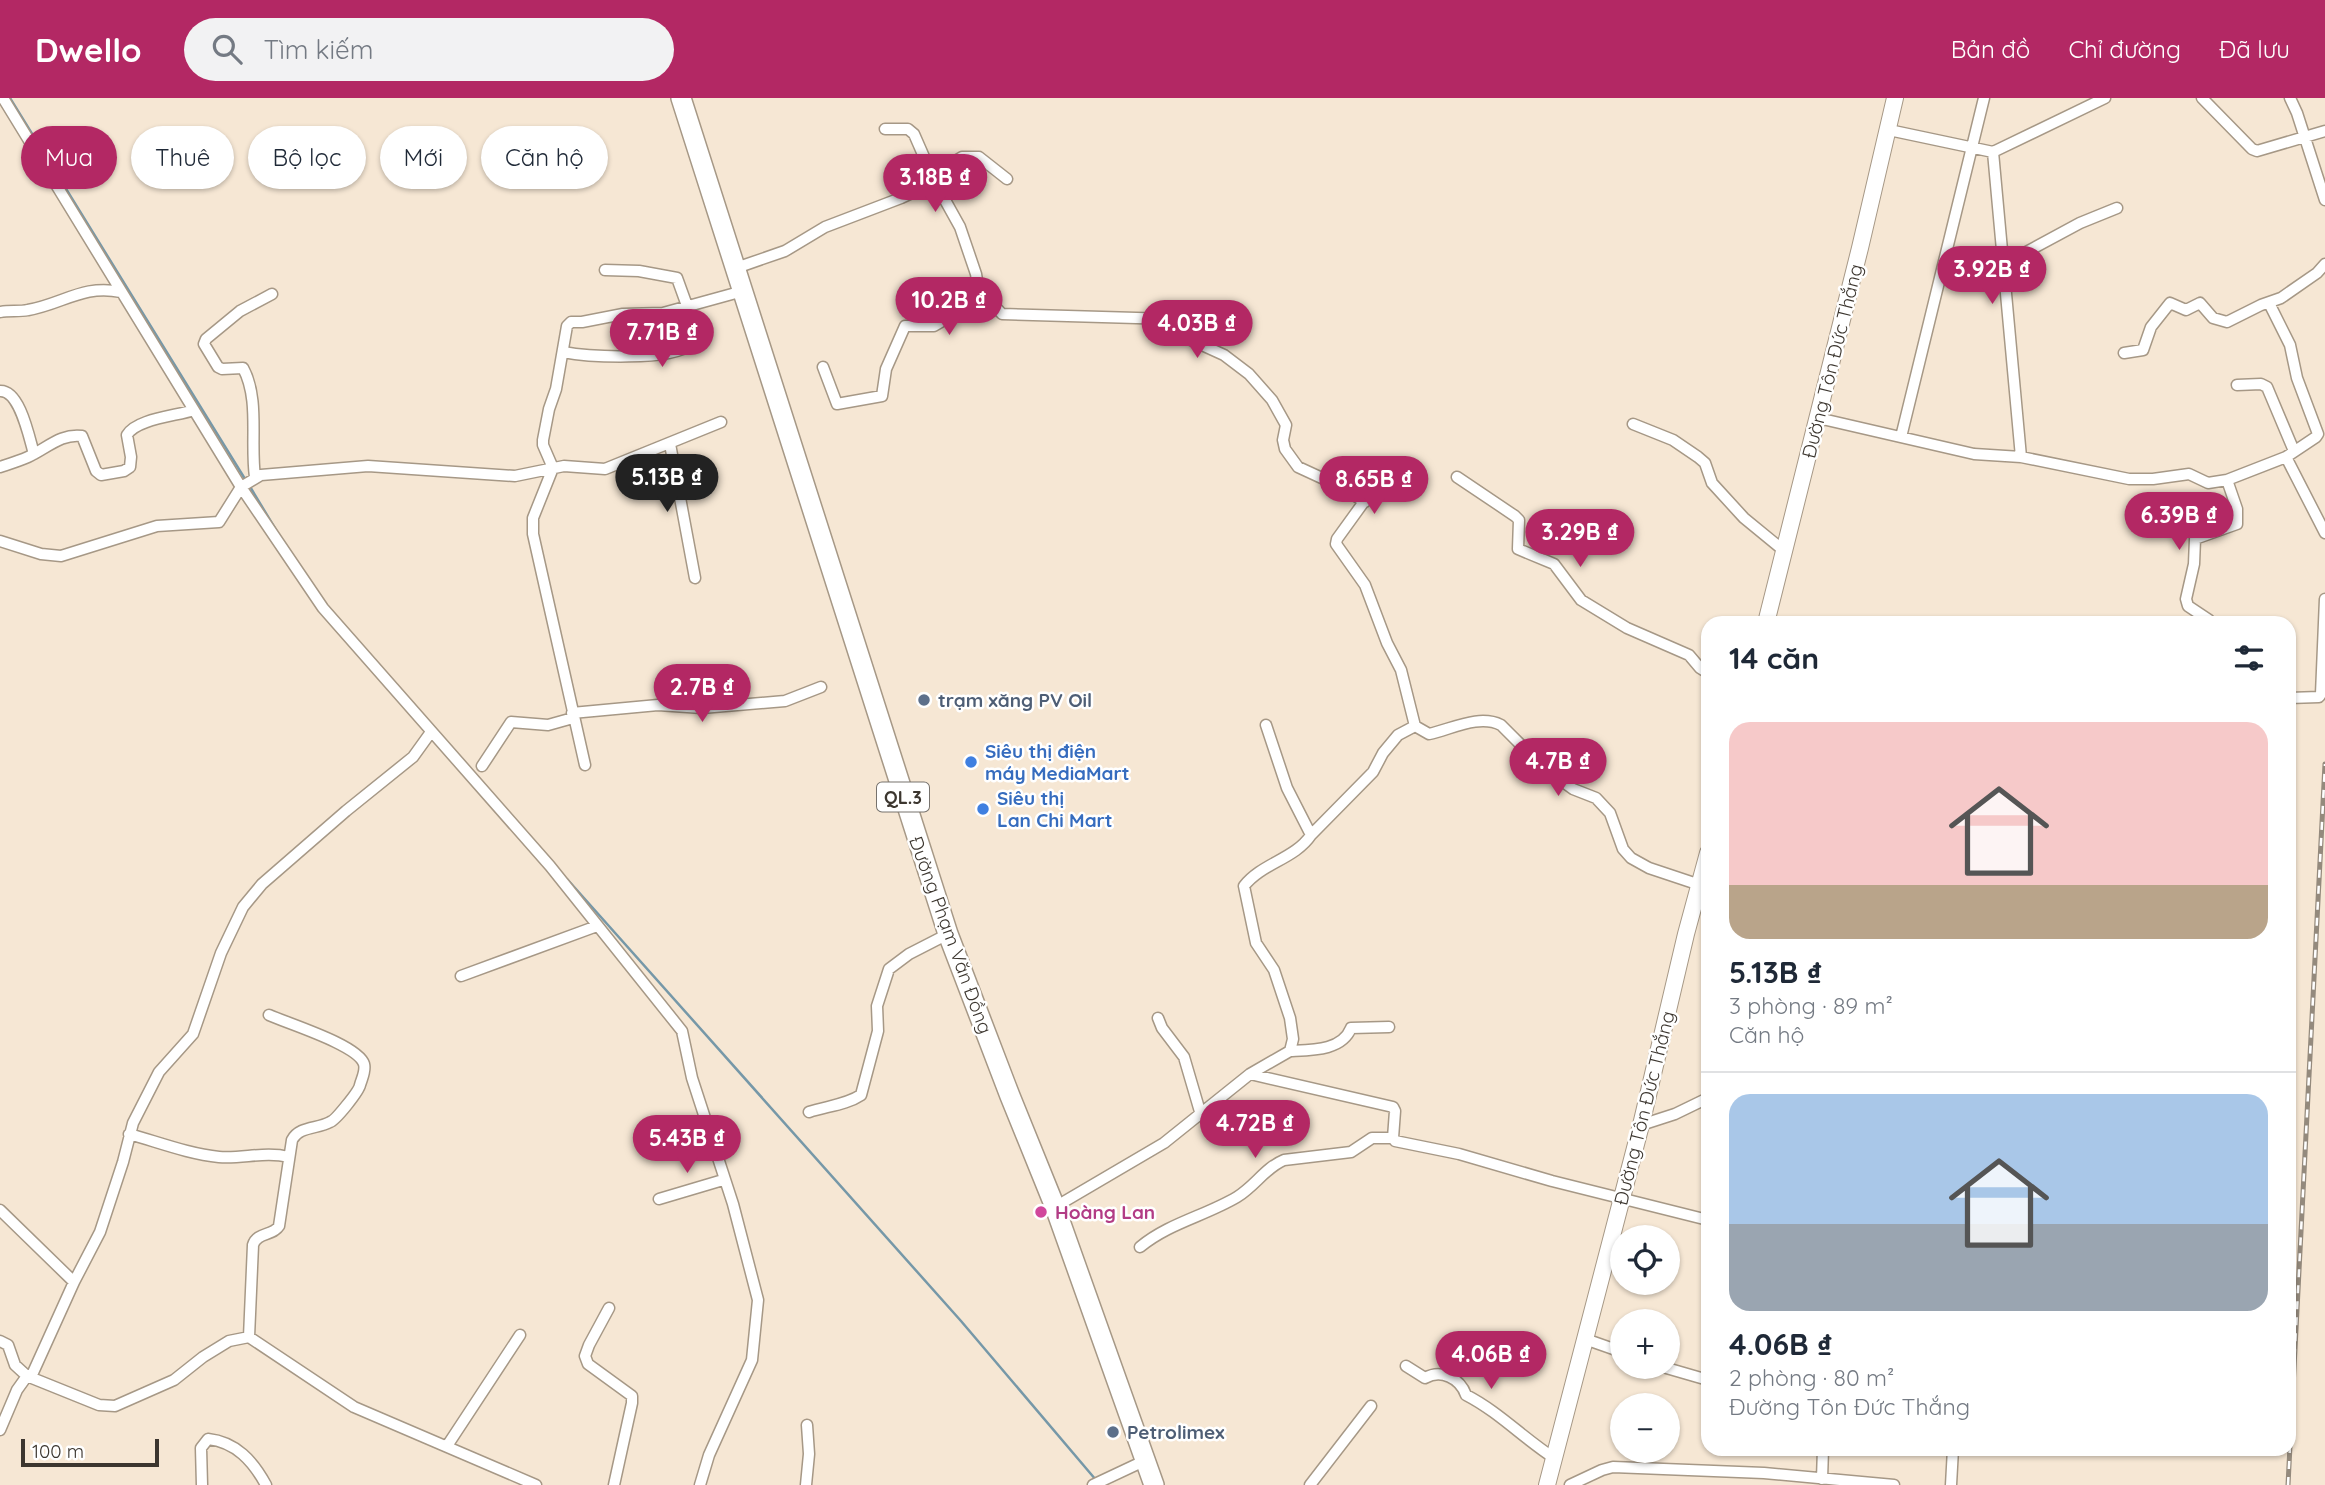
<!DOCTYPE html>
<html lang="vi">
<head>
<meta charset="utf-8">
<style>
  body { margin:0; font-family:Quicksand,sans-serif; background:#f2f2f3; color:#1f2937; height:100vh; display:flex; flex-direction:column; font-size:26px; white-space:nowrap }
  * { box-sizing:border-box; margin:0 }
  p { font-size:23px; color:#747a83 }
  .icon { flex:none; width:38px; height:38px; fill:none; stroke:currentColor; stroke-width:2; stroke-linecap:round; stroke-linejoin:round }
  .map { position:relative; flex:1; overflow:hidden }
  .drawer { position:absolute; left:1701px; top:518px; width:595px; height:840px; display:flex; flex-direction:column; background:#fff; border-radius:21px; box-shadow:0 2px 5px #0004 }
  .drawer>* { flex:none }
  .banner { position:absolute; left:21px; top:28px; width:665px; height:63px; display:flex; gap:14px }
  .tools { position:absolute; left:1610px; top:1127px; display:grid; gap:14px }
  .tools a { display:grid; place-items:center; width:70px; height:70px; border-radius:50%; background:#fff; box-shadow:0 2px 5px #0004; font-size:35px }
  .scale { position:absolute; left:21px; bottom:18px; width:138px; box-sizing:border-box; padding-left:7px; border:4px solid #3c362f; border-top:0; font-size:19px; line-height:24px; white-space:nowrap; color:#3c362f; -webkit-text-stroke:5px #fff; paint-order:stroke }
  .price { position:absolute; translate:-50% -60px; padding:0 16px; border-radius:24px; background:#b32864; color:#fff; font-size:23px; line-height:46px; filter:drop-shadow(0 2px 4px #0008) }
  .price::after { content:''; position:absolute; left:50%; top:42px; width:21px; height:16px; margin-left:-10px; background:inherit; clip-path:polygon(0 0,100% 0,50% 100%) }
  .price.current { background:#222; color:#fff }
  ul { padding:0; list-style:none }
  li { display:grid; align-content:center; gap:14px; height:371px; padding:0 28px }
  li+li { border-top:2px solid #e0e1e3 }
  li span { display:grid; place-items:center; height:217px; border-radius:21px; color:#555 }
  li>.icon { margin-inline-start:auto }
  span .icon { width:126px; height:126px; fill:#fffc; stroke-width:1 }
  li b { font-size:30px }
  h2 { display:flex; justify-content:space-between; align-items:center; height:84px; padding:0 28px; font-size:30px }
  .tag { padding:0 24px; border-radius:32px; background:#fff; box-shadow:0 2px 5px #0004; font-size:24px; line-height:63px }
  .tag.current { background:#b32864; color:#fff }
  header { display:flex; align-items:center; gap:42px; box-sizing:border-box; height:98px; padding:0 35px; background:#b32864; color:#fff }
  header strong { font-size:33px }
  nav { display:flex; gap:38px; margin-inline-start:auto; font-size:24px }
  .search { width:490px; height:63px; background:#f2f2f3; display:flex; align-items:center; gap:18px; box-sizing:border-box; padding:0 24px; border-radius:38px; color:#747a83; font-size:26px }
  .map>svg:first-child { display:block }
  .lines { fill:none; stroke-linecap:round; stroke-linejoin:round }
  .stream { stroke:#7698a8; stroke-width:2.5 }
  .street-casing { stroke:#a69886; stroke-width:13 }
  .secondary-casing { stroke:#a69886; stroke-width:18 }
  .highway-casing { stroke:#a69886; stroke-width:22 }
  .street { stroke:#fff; stroke-width:10 }
  .secondary { stroke:#fff; stroke-width:16 }
  .highway { stroke:#fff; stroke-width:19 }
  .rail-casing { stroke:#948a7d; stroke-width:5 }
  .rail { stroke:#fff; stroke-width:2.5; stroke-dasharray:8; stroke-linecap:butt }
  .service-dot { fill:#5c6f8a; stroke:#fff; stroke-width:2.5 }
  .shop-dot { fill:#3f7fe0; stroke:#fff; stroke-width:2.5 }
  .hotel-dot { fill:#d1479c; stroke:#fff; stroke-width:2.5 }
  .labels { text-anchor:middle; dominant-baseline:central; stroke-width:5; stroke-linejoin:round; paint-order:stroke }
  .shield { fill:#fff; stroke:#76726d; stroke-width:2 }
  .shield-label { font-size:18px; font-weight:bold; fill:#3c362f }
  .street-label { font-size:19px; fill:#3c362f; stroke:#fff }
  .service-label { font-size:19px; font-weight:bold; fill:#4e5e75; stroke:#fff; text-anchor:start }
  .shop-label { font-size:19px; font-weight:bold; fill:#366cbe; stroke:#fff; text-anchor:start }
  .hotel-label { font-size:19px; font-weight:bold; fill:#b23c85; stroke:#fff; text-anchor:start }
</style>
</head>
<body>
<header>
<strong>Dwello</strong>
<div class="search"><svg class="icon" aria-label="search" viewBox="0 0 24 24"><circle cx="10" cy="10" r="6"/><path d="M15 15l6 6"/></svg>Tìm kiếm</div>
<nav><a>Bản đồ</a><a>Chỉ đường</a><a>Đã lưu</a></nav>
</header>
<div class="map">
<svg width="2325" height="1387" viewBox="0 0 2325 1387">
  <rect width="100%" height="100%" fill="#f6e7d4"/>
  <g class="lines">
    <!-- stream -->
    <path class="stream" d="M 10,0 L 245,381
      M 249,387 L 276,432
      M 567,781 L 961,1223 L 1096,1382"/>
    <!-- street casing -->
    <g class="street-casing">
      <path id="street" d="M 3,0 L 241,389 L 323,510 L 550,768 L 682,933 L 692,980 L 733,1106 L 758,1202 L 752,1262 L 709,1357 L 700,1387
        M 2202,0 L 2252,51 L 2257,53 L 2325,33
        M 2290,0 L 2297,15 L 2325,102
        M 885,31 L 908,31 L 914,36 L 935,84 L 960,129 L 976,176 L 980,201
        M 1889,32 L 1993,54 L 2105,0
        M 1993,54 L 2021,359
        M 932,77 L 962,59 L 979,59 L 1007,81
        M 2004,166 L 2080,125 L 2117,110
        M 736,170 L 785,153 L 825,129 L 901,100 L 935,84
        M 0,214 C 9,212 19,214 28,212 C 63,206 83,186 121,194
        M 563,254 C 589,259 670,263 690,247 L 690,216 L 677,180 L 639,173 L 605,172
        M 2124,255 L 2143,252 L 2151,229 L 2170,205 L 2186,212 L 2200,205 L 2213,220 L 2227,224 L 2261,207 L 2281,200 L 2317,175 L 2325,166
        M 823,269 L 837,306 L 882,298 L 886,271 L 905,228 L 934,228 L 980,201 L 992,205 L 1002,216 L 1171,221 L 1181,227 L 1191,242 L 1224,257 L 1249,276 L 1272,302 L 1286,327 L 1283,342 L 1285,351 L 1298,369 L 1337,387 L 1365,404
        M 2237,287 L 2261,286 L 2267,289 L 2294,353
        M 0,293 C 20,292 29,339 34,356
        M 1818,320 L 1974,356 L 2021,359 L 2129,381 L 2153,381 L 2189,376 L 2208,385 L 2227,382 L 2286,359 L 2316,339 L 2318,336 L 2297,280 L 2290,247 L 2269,205
        M 1633,326 L 1673,342 L 1698,359 L 1705,365 L 1712,385 L 1744,420 L 1783,452
        M 1901,339 L 1984,0
        M 670,346 L 695,480
        M 2286,359 L 2325,435
        M 0,369 C 9,366 19,363 28,359 C 46,351 61,335 82,338 L 96,373 L 101,377 L 124,373 L 130,369 L 131,359 L 127,337 C 136,321 176,318 194,312
        M 1384,376 L 1337,441 L 1336,446 L 1365,487 L 1387,545 L 1401,572 L 1415,628 L 1429,636 C 1452,631 1479,616 1501,627 L 1544,670 L 1573,691 L 1596,700 L 1610,715 L 1623,751 L 1631,760 L 1649,770 L 1700,787
        M 255,379 C 250,344 260,301 243,270 L 222,271 L 218,269 L 204,246 L 206,241 L 240,213 L 272,196
        M 1457,379 L 1515,418 L 1519,422 L 1518,451 L 1554,466 L 1581,502 L 1627,530 L 1689,557 L 1700,570 L 1708,575
        M 0,443 L 41,456 L 61,458 L 157,428 L 219,424 L 241,389 L 261,377 L 368,368 L 515,378 L 564,368 L 605,371 L 721,324
        M 2209,522 L 2188,508 L 2186,501 L 2194,466 L 2195,441 L 2237,426 L 2237,411 L 2227,382
        M 2289,600 L 2319,599 L 2321,596 L 2325,501
        M 572,615 L 658,607 L 702,610 L 785,603 L 821,589
        M 1266,627 L 1287,690 L 1311,737
        M 585,667 L 533,436 L 533,420 L 553,370 L 543,347 L 543,342 L 549,311 L 556,291 L 567,228 L 571,224 L 582,224 L 623,216 L 663,215 L 743,193
        M 482,668 L 511,624 L 548,627 L 573,620
        M 461,878 L 597,828
        M 1158,920 L 1162,930 L 1184,959 L 1201,1017
        M 1290,953 C 1311,952 1342,953 1351,930 L 1389,929
        M 1250,976 L 1393,1009 L 1395,1013 L 1393,1040 L 1395,1043 L 1459,1056 L 1552,1083 L 1708,1122
        M 809,1014 C 827,1008 846,1007 861,997 L 878,933 L 877,908 L 889,871 L 909,856 L 948,836
        M 1641,1027 L 1675,1016 L 1708,1000
        M 129,1036 C 158,1044 189,1056 219,1059 C 243,1061 265,1053 289,1059
        M 659,1101 L 723,1082
        M 1055,1109 L 1164,1045 L 1250,976 L 1290,953 L 1293,941 L 1290,920 L 1274,872 L 1256,845 L 1244,788 C 1262,765 1295,761 1311,737 L 1373,674 L 1383,655 L 1398,637 L 1415,628
        M 0,1112 L 74,1184
        M 1140,1149 C 1169,1125 1205,1118 1237,1099 C 1255,1088 1265,1070 1284,1062 L 1351,1054 L 1372,1040 L 1393,1040
        M 609,1210 L 589,1247 L 585,1258 L 588,1266 L 632,1298 L 632,1305 L 614,1387
        M 249,1239 L 253,1147 C 257,1134 273,1138 279,1128 L 292,1042 C 299,1028 318,1031 330,1024 C 336,1022 359,993 360,987 C 362,980 366,973 364,966 C 358,947 289,926 269,917
        M 1585,1241 L 1622,1254
        M 0,1243 L 8,1247 L 15,1267 L 27,1278 L 99,1307 L 115,1308 L 174,1282 L 203,1259 L 229,1243 L 249,1239 L 354,1309 L 536,1387
        M 1406,1268 L 1425,1280 C 1441,1271 1460,1280 1466,1297 C 1499,1314 1523,1340 1554,1360
        M 1663,1269 L 1708,1282
        M 31,1279 L 74,1184 L 100,1134 L 123,1064 L 133,1025 L 159,974 L 193,936 L 221,855 L 243,809 L 262,786 L 346,713 L 413,659 L 431,634
        M 0,1332 L 17,1292 L 27,1278
        M 447,1348 L 520,1237
        M 1822,1381 L 1823,1351
        M 202,1387 L 201,1350 L 208,1341 C 236,1344 253,1363 266,1387
        M 806,1387 L 809,1356 L 807,1327
        M 1093,1387 L 1144,1363
        M 1310,1387 L 1371,1308
        M 1570,1387 L 1602,1372 L 1613,1369 L 1764,1375 L 1894,1387
        M 1951,1387 L 1953,1351"/>
    </g>
    <!-- secondary casing -->
    <g class="secondary-casing">
      <path id="secondary" d="M 1766,525 L 1860,150 L 1895,0
        M 1547,1387 L 1641,1027 L 1686,836 L 1708,755"/>
    </g>
    <!-- highway casing -->
    <g class="highway-casing">
      <path id="highway" d="M 681,0 L 948,836 L 1010,998 L 1055,1109 L 1154,1387"/>
    </g>
    <!-- street -->
    <use href="#street" class="street"/>
    <!-- secondary -->
    <use href="#secondary" class="secondary"/>
    <!-- highway -->
    <use href="#highway" class="highway"/>
    <!-- rail casing -->
    <g class="rail-casing">
      <path id="rail" d="M 2288,1387 L 2325,666"/>
    </g>
    <!-- rail -->
    <use href="#rail" class="rail"/>
  </g>
  <!-- markers -->
  <g class="service-dot">
    <circle cx="924" cy="602" r="7"/>
    <circle cx="1113" cy="1334" r="7"/>
  </g>
  <g class="shop-dot">
    <circle cx="971" cy="664" r="7"/>
    <circle cx="983" cy="711" r="7"/>
  </g>
  <circle class="hotel-dot" cx="1041" cy="1114" r="7"/>
  <g class="labels">
    <!-- shield labels -->
    <rect class="shield" x="877" y="684.5" width="52" height="29" rx="5"/>
    <g class="shield-label">
      <text x="903" y="699">QL.3</text>
    </g>
    <!-- street labels -->
    <g class="street-label">
      <text transform="translate(1832 263) rotate(-76)">Đường Tôn Đức Thắng</text>
      <text transform="translate(951 837) rotate(70)">Đường Phạm Văn Đồng</text>
      <text transform="translate(1644 1010) rotate(-76)">Đường Tôn Đức Thắng</text>
    </g>
    <!-- service labels -->
    <g class="service-label">
      <text x="938" y="602">trạm xăng PV Oil</text>
      <text x="1127" y="1334">Petrolimex</text>
    </g>
    <!-- shop labels -->
    <g class="shop-label">
      <text x="985" y="653">Siêu thị điện<tspan x="985" dy="22">máy MediaMart</tspan></text>
      <text x="997" y="700">Siêu thị<tspan x="997" dy="22">Lan Chi Mart</tspan></text>
    </g>
    <!-- hotel labels -->
    <g class="hotel-label">
      <text x="1055" y="1114">Hoàng Lan</text>
    </g>
  </g>
</svg>
<div class="tools">
<a><svg class="icon" aria-label="locate" viewBox="0 0 24 24"><circle cx="12" cy="12" r="6"/><path d="M12 2v4M12 18v4M2 12h4M18 12h4"/></svg></a>
<a>+</a>
<a>−</a>
</div>
<div class="scale">100 m</div>
<b class="price" style="left:935px;top:116px">3.18B ₫</b>
<b class="price" style="left:1992px;top:208px">3.92B ₫</b>
<b class="price" style="left:949px;top:239px">10.2B ₫</b>
<b class="price" style="left:1197px;top:262px">4.03B ₫</b>
<b class="price" style="left:662px;top:271px">7.71B ₫</b>
<b class="price current" style="left:667px;top:416px">5.13B ₫</b>
<b class="price" style="left:1374px;top:418px">8.65B ₫</b>
<b class="price" style="left:2179px;top:454px">6.39B ₫</b>
<b class="price" style="left:1580px;top:471px">3.29B ₫</b>
<b class="price" style="left:702px;top:626px">2.7B ₫</b>
<b class="price" style="left:1558px;top:700px">4.7B ₫</b>
<b class="price" style="left:1255px;top:1062px">4.72B ₫</b>
<b class="price" style="left:687px;top:1077px">5.43B ₫</b>
<b class="price" style="left:1491px;top:1293px">4.06B ₫</b>
<div class="banner">
<a class="tag current">Mua</a>
<a class="tag">Thuê</a>
<a class="tag">Bộ lọc</a>
<a class="tag">Mới</a>
<a class="tag">Căn hộ</a>
</div>
<section class="drawer">
<h2>14 căn<svg class="icon" aria-label="filters" viewBox="0 0 24 24"><path d="M4 7h16M4 17h16"/><circle cx="9" cy="7" r="2"/><circle cx="15" cy="17" r="2"/></svg></h2>
<ul>
<li><span style="background:linear-gradient(#f6c9c9 75%,#b9a48a 0)"><svg class="icon" aria-label="home" viewBox="0 0 24 24"><path d="M3 11l9-7 9 7M6 9v11h12V9"/></svg></span><div><b>5.13B ₫</b><p>3 phòng · 89 m²</p><p>Căn hộ</p></div></li>
<li><span style="background:linear-gradient(#a9c7e8 60%,#9aa5b1 0)"><svg class="icon" aria-label="home" viewBox="0 0 24 24"><path d="M3 11l9-7 9 7M6 9v11h12V9"/></svg></span><div><b>4.06B ₫</b><p>2 phòng · 80 m²</p><p>Đường Tôn Đức Thắng</p></div></li>
</ul>
</section>
</div>
</body>
</html>
